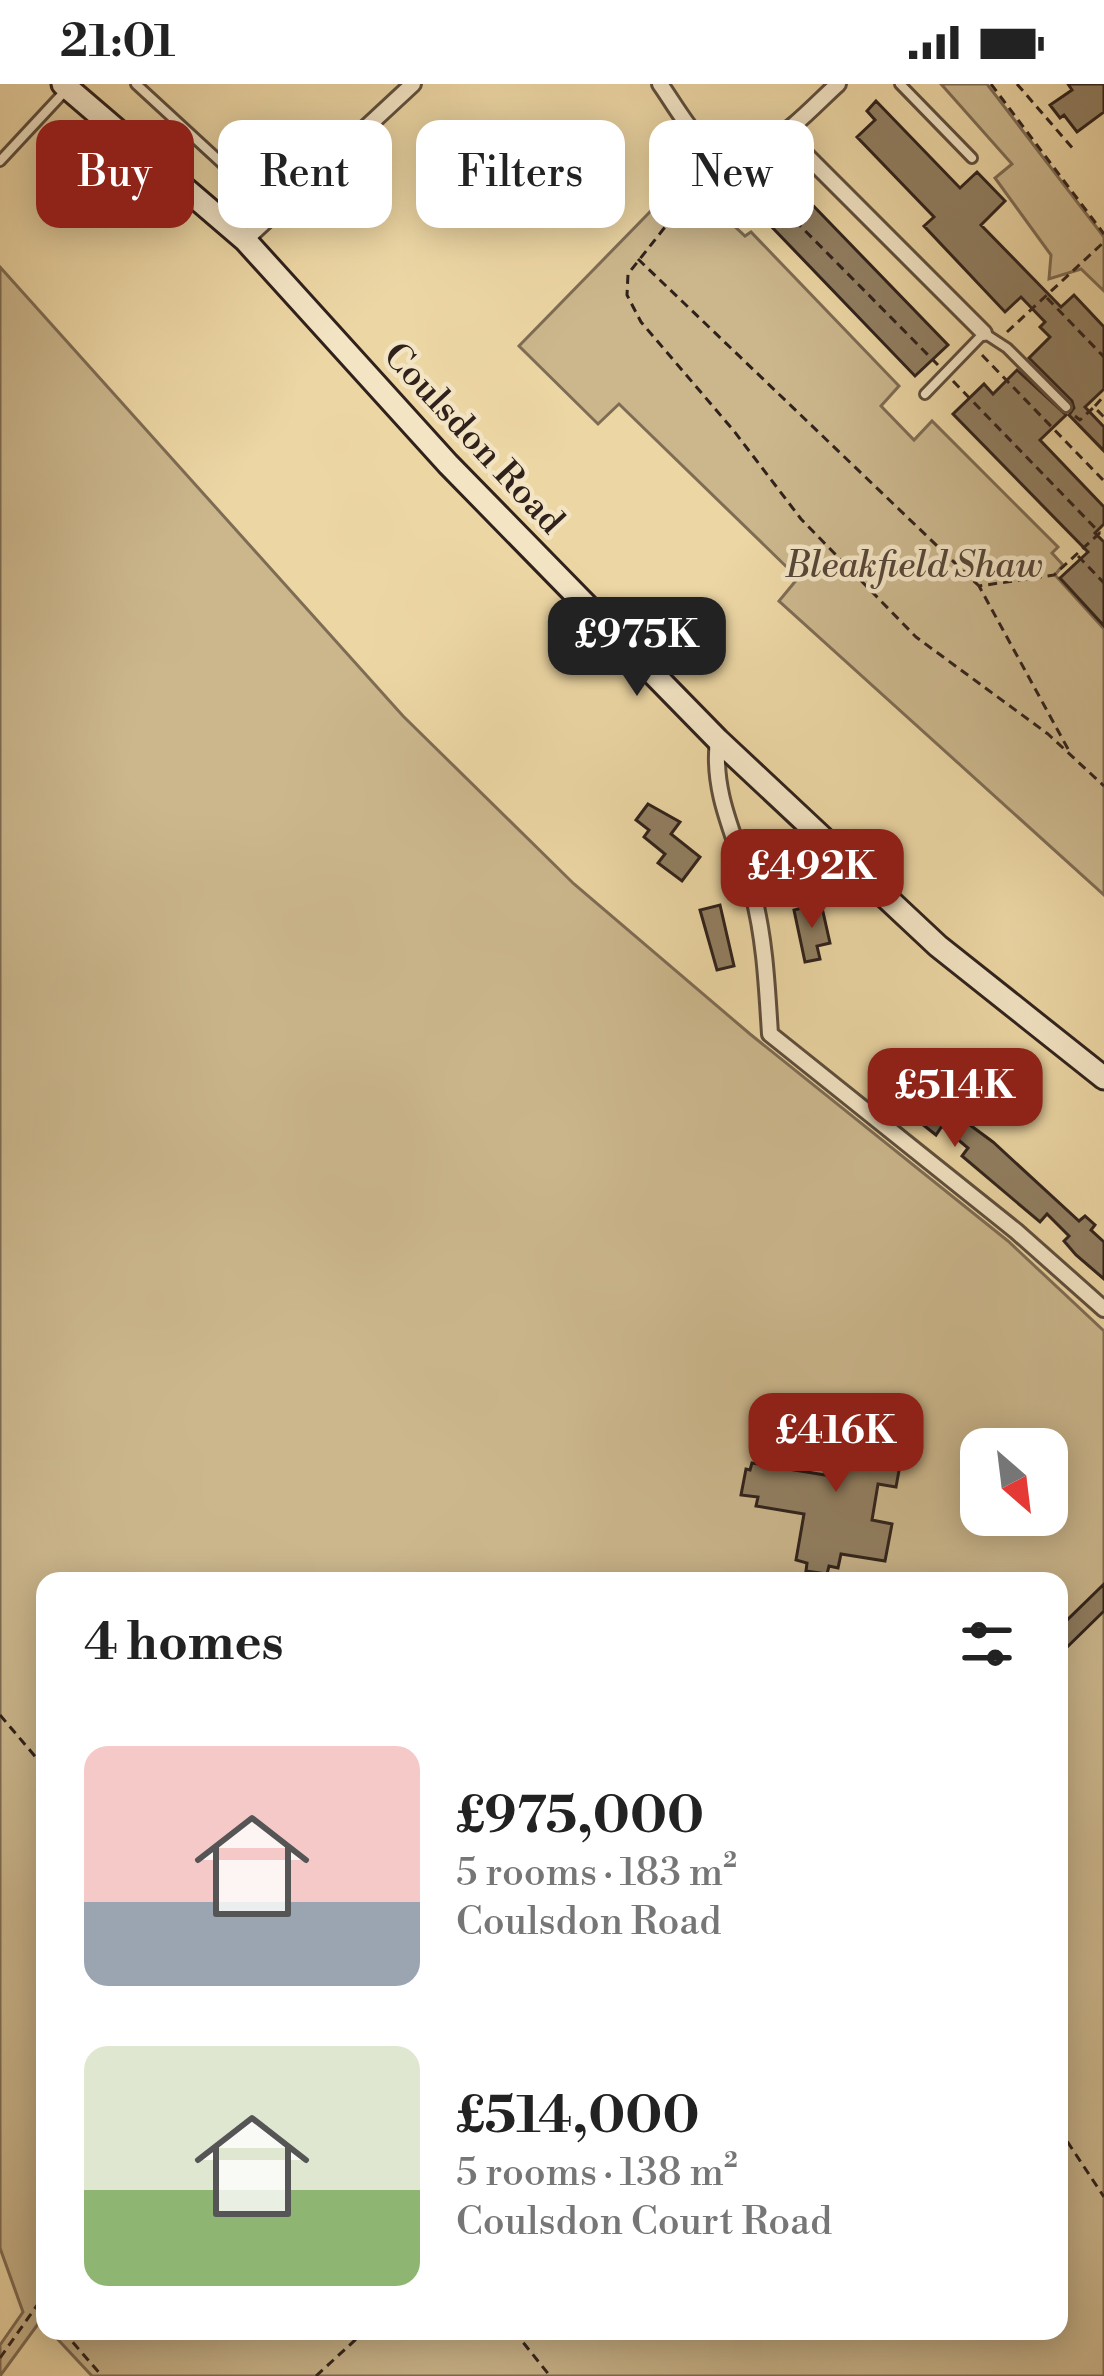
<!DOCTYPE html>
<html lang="en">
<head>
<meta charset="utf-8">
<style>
  body { margin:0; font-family:"Libre Bodoni",serif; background:#f6f6f6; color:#222; height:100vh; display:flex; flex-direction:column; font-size:45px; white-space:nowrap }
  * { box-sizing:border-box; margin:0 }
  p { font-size:39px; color:#767676 }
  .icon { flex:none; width:66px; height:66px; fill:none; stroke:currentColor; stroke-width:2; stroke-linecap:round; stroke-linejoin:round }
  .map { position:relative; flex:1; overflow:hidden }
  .details { position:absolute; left:36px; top:1488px; width:1032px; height:768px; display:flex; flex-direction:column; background:#fff; border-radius:24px; box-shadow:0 6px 30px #0003 }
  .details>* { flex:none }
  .hud { position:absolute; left:36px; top:36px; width:1032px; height:108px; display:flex; gap:24px }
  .needle { width:78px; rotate:152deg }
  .tools { position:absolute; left:960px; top:1344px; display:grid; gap:24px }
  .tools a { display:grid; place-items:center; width:108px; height:108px; border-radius:24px; background:#fff; box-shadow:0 6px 30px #0003; font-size:60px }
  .price { position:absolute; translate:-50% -102px; padding:0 27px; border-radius:24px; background:#8f2418; color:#fff; font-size:39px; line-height:78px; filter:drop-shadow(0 3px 6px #0008) }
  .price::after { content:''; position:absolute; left:50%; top:72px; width:36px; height:27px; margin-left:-18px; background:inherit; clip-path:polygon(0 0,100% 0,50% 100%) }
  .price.on { background:#222; color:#fff }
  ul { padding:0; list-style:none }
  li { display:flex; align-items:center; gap:36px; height:300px; padding:0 48px }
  li span { display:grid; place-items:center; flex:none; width:336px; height:240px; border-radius:24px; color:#555 }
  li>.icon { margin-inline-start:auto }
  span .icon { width:144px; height:144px; fill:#fffc; stroke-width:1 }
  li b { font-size:51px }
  h2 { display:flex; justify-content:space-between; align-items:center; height:144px; padding:0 48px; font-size:51px }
  .tag { padding:0 42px; border-radius:24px; background:#fff; box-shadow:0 6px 30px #0003; font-size:42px; line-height:108px }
  .tag.on { background:#8f2418; color:#fff }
  .status { display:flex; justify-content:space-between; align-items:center; height:84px; padding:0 60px; background:#fff; direction:ltr }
  .status svg { height:33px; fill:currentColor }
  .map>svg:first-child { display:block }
  .green { fill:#ccb78d; stroke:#7e6c54; stroke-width:3; fill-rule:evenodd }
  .building { fill:#917f62; stroke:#2f211b; stroke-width:3 }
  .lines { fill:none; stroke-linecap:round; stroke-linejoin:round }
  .service-casing { stroke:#5e4e3d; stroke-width:14 }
  .minor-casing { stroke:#5e4e3d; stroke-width:20 }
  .secondary-casing { stroke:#2f211b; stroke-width:27 }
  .path { stroke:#2f211b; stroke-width:3; stroke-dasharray:9 6; stroke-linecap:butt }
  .service { stroke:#f3e4c4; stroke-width:8 }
  .minor { stroke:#f3e4c4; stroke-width:14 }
  .secondary { stroke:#f3e4c4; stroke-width:21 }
  .labels { text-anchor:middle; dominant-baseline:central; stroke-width:9; stroke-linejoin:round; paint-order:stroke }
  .street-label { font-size:36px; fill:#2f211b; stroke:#f3e4c4 }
  .park-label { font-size:36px; font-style:italic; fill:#564638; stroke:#f3e4c4 }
</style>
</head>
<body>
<div class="status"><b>21:01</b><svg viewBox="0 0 49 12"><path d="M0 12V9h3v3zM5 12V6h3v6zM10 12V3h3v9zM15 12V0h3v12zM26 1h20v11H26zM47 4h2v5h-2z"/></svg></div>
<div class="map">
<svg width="1104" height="2292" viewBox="0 0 1104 2292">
  <rect width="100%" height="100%" fill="#ecd6a4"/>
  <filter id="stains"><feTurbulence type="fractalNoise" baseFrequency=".00167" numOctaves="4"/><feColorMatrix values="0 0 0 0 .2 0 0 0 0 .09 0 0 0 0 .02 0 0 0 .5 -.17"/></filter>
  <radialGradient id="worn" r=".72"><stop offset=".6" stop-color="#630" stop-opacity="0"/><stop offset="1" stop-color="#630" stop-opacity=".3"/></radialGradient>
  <!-- green -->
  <path class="green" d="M 941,0 L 987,0 L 1104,153 L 1104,207 L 1081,185 L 1049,195 L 1051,171 L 995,94 L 1012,80 Z
    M 683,94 L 745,152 L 751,148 L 899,302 L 881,322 L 914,356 L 932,337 L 1058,463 L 1052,469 L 1063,481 L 1055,491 L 1104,545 L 1104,811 L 779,517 L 798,494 L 619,320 L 598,340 L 519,262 Z
    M 0,183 L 403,632 L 574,800 L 750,950 L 1008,1157 L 1104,1247 L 1104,2292 L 92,2292 L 50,2247 L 1059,2247 L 1059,1497 L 45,1497 L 45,2244 L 38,2240 L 0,2292 L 0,2261 L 23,2228 L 0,2164 ZM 981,1365 L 1047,1365 L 1047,1431 L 981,1431 Z"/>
  <!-- building -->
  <path class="building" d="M 1068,0 L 1104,0 L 1104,28 L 1077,48 L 1064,31 L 1060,34 L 1050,21 L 1072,6 Z
    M 876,17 L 960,104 L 977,88 L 1005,117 L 981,141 L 1061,223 L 1074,211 L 1104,243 L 1104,305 L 1085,323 L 1104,343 L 1104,367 L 1069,331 L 1074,324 L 1072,317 L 1029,274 L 1050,253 L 1040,243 L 1045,238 L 1021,213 L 1005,228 L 924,142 L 934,133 L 857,53 L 875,36 L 867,27 Z
    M 799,107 L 948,261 L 915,292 L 768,139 Z
    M 1017,286 L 1066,331 L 1040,356 L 1104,423 L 1104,440 L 1095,449 L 1104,458 L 1104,542 L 1060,494 L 1088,468 L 953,330 L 984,300 L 993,310 Z
    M 648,720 L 680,738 L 671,750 L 700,773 L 682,797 L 658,779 L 665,770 L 644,753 L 649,746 L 636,736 Z
    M 821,819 L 830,859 L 817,862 L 820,875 L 805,878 L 794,826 Z
    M 720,821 L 734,882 L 717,886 L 700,826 Z
    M 905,993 L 993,1058 L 1079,1137 L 1085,1132 L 1095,1141 L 1091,1146 L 1104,1158 L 1104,1195 L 1076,1171 L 1064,1157 L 1069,1152 L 1047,1130 L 1040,1138 L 962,1072 L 968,1064 L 942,1042 L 936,1051 L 889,1014 Z
    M 856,1335 L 877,1338 L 876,1343 L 906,1348 L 896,1403 L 878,1400 L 872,1436 L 892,1440 L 885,1477 L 841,1470 L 838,1484 L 829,1482 L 827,1490 L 806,1487 L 807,1479 L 796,1476 L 804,1430 L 756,1422 L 758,1413 L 741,1411 L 746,1385 L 750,1386 L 752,1379 L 825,1391 L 835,1336 L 855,1339 Z
    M 1104,1500 L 1104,1527 L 1059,1571 L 1059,1544 Z"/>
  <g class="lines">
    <!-- service casing -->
    <g class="service-casing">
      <path id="service" d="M 136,0 L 275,128
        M 900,0 L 972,74
        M 0,77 L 67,5
        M 925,310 L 984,249 L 1007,264 L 1066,323"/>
    </g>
    <!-- minor casing -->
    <g class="minor-casing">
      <path id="minor" d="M 660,0 C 672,17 684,38 698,54 C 745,103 803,31 838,0
        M 784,49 L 984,249
        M 245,156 L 413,0
        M 718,656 C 711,711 738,758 753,810 C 765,856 767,904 770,950 L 1016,1147 L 1104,1225"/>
    </g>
    <!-- secondary casing -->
    <g class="secondary-casing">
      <path id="secondary" d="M 63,0 L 245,156 L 448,380 L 718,656 L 938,862 L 1104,994"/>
    </g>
    <!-- path -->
    <path class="path" d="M 991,0 L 1104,150
      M 1017,0 L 1075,67
      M 707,82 L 695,105 L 628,190 L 627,211 L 641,238 L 734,347 L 801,435 L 916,553 L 1048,650 L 1104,702
      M 742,83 L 938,281
      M 638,175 L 979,502
      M 1047,214 L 1104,273
      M 1007,248 L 1104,158
      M 982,271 L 1104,397
      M 953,297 L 1100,449
      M 1095,322 L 1104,312
      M 1075,332 L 1080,336 L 1094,323 L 1104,333
      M 1078,472 L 1104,499
      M 1068,665 L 979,502 L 1054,491 L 1104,445
      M 0,1631 L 45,1684
      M 1059,1895 L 1059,1893
      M 1059,2045 L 1104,2113
      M 63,2247 L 102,2292
      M 514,2247 L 550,2292
      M 0,2274 L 45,2210
      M 316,2292 L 365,2247"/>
    <!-- service -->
    <use href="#service" class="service"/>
    <!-- minor -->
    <use href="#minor" class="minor"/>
    <!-- secondary -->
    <use href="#secondary" class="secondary"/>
  </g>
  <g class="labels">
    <!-- street labels -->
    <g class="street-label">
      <text transform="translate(473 355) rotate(47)">Coulsdon Road</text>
    </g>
    <!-- park labels -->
    <g class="park-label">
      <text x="914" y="482">Bleakfield Shaw</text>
    </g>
  </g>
  <rect width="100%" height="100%" filter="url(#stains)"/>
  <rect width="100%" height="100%" fill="url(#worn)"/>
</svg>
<div class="tools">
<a><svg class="needle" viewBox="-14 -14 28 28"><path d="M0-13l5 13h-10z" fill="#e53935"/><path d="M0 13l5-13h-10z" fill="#767676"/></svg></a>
</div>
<b class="price on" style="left:637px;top:615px">£975K</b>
<b class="price" style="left:812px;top:847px">£492K</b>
<b class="price" style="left:955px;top:1066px">£514K</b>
<b class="price" style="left:836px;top:1411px">£416K</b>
<div class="hud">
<a class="tag on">Buy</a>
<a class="tag">Rent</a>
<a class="tag">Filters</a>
<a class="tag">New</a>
</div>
<section class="details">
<h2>4 homes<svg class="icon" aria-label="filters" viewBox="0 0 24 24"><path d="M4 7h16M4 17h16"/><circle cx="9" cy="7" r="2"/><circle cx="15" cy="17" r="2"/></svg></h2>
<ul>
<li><span style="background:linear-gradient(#f6c9c9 65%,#9aa5b1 0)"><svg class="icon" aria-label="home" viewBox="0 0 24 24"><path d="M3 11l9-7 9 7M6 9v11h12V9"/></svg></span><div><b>£975,000</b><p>5 rooms · 183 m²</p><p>Coulsdon Road</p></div></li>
<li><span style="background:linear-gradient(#dfe7d0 60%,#8fb573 0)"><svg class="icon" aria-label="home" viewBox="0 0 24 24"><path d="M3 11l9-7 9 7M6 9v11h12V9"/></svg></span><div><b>£514,000</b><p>5 rooms · 138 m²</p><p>Coulsdon Court Road</p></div></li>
</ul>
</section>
</div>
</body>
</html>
